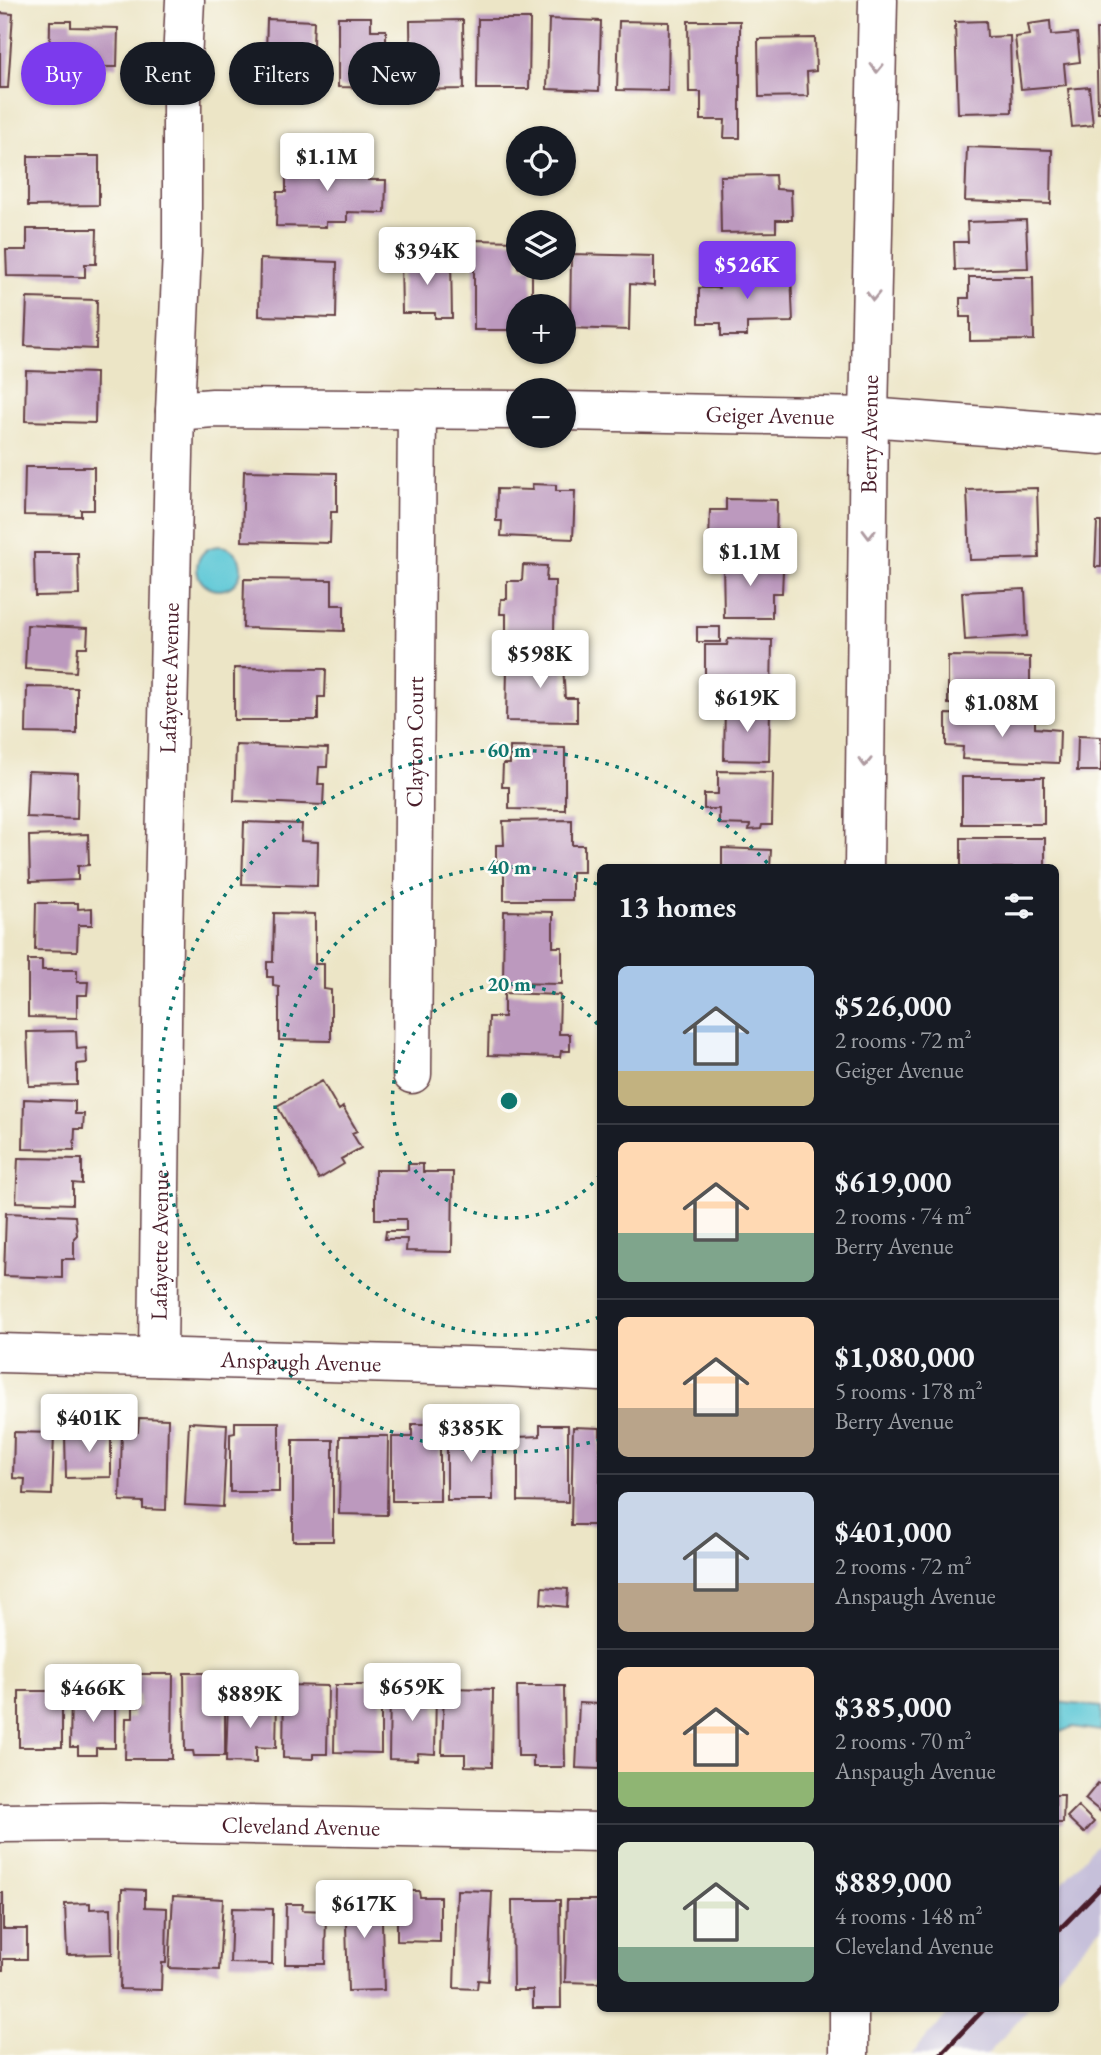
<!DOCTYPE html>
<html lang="en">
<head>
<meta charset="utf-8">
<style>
  body { margin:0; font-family:"EB Garamond",serif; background:#20242c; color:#f1f3f6; height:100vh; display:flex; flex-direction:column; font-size:26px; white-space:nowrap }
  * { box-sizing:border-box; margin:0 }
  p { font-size:23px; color:#9ea1a6 }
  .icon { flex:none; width:38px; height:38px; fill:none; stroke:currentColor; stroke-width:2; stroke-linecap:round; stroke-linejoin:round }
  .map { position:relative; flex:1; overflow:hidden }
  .sheet { position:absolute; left:597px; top:864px; width:462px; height:1148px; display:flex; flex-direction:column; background:#171b24; border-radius:10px; box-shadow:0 2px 5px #0004 }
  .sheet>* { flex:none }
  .hud { position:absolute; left:21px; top:42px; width:471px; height:63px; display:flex; gap:14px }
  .fabs { position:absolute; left:506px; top:126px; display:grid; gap:14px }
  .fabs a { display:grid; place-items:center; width:70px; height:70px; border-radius:50%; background:#171b24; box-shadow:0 2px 5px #0004; font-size:35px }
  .price { position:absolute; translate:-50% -60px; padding:0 16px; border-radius:7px; background:#fff; color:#222; font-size:23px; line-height:46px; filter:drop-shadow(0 2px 4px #0008) }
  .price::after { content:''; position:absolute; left:50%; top:42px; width:21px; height:16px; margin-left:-10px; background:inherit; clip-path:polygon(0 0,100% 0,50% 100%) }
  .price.active { background:#7c3aed; color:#fff }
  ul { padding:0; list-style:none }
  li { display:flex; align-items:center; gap:21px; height:175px; padding:0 21px }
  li+li { border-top:2px solid #363941 }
  li span { display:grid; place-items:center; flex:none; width:196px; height:140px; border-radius:10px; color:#555 }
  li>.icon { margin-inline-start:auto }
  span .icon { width:84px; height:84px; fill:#fffc; stroke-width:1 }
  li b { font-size:30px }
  h2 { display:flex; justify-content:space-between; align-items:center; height:84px; padding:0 21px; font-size:30px }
  .pill { padding:0 24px; border-radius:32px; background:#171b24; box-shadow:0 2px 5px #0004; font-size:24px; line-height:63px }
  .pill.active { background:#7c3aed; color:#fff }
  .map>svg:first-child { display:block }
  .industrial { fill:#c6c0da }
  .water { fill:#5cc7d6; stroke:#537380; stroke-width:2 }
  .building { fill:#bc99be }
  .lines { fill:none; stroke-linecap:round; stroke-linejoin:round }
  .minor-casing { stroke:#623d42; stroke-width:41 }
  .minor { stroke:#fff; stroke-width:38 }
  .rail { stroke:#4a1f2b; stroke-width:5 }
  .oneway { stroke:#ae9aa0 }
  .ring { fill:none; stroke:#0f766e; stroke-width:3.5; stroke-dasharray:3.5 7 }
  .labels { text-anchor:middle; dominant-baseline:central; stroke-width:5; stroke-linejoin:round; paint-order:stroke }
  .street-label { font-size:23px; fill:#4a1f2b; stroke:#fdfcf7 }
  .centre { fill:#0f766e; stroke:#fdfcf7; stroke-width:3.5 }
  .ring-label { font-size:21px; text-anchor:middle; font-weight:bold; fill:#0f766e; stroke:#fdfcf7; stroke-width:5; stroke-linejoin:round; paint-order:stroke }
</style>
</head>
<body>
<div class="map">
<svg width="1101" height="2055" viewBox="0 0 1101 2055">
  <rect width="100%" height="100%" fill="#fdfcf7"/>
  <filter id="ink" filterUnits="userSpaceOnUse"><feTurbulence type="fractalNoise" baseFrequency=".0143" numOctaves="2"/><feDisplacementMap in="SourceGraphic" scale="14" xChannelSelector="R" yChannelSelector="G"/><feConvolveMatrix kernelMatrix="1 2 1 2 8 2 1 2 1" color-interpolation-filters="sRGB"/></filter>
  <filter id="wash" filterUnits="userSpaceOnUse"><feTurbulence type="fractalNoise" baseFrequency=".00686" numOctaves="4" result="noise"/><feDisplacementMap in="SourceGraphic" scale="28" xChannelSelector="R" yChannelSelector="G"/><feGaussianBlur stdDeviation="1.57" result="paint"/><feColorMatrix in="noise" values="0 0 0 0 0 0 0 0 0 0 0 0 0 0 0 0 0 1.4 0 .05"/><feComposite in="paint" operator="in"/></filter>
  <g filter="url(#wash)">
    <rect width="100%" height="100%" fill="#ece5c6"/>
    <!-- industrial -->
    <path class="industrial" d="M 1101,1839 L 1101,1928 L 1055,1979 L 1055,1891 Z
      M 952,2009 L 1028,2009 L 987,2055 L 911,2055 Z"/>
    <!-- water -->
    <path class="water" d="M197 568a22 22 0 1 1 44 0a22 22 0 1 1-44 0Z
      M 1055,1702 L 1101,1707 L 1101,1731 L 1073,1727 L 1060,1732 L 1055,1727 Z"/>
    <g id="blocks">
      <!-- building -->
      <path class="building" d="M 0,13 L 13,14 L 8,88 L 0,88 Z
        M 338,17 L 371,17 L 371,30 L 386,30 L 386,88 L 338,87 Z
        M 267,19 L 314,21 L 311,89 L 265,87 Z
        M 478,19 L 530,19 L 529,89 L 477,89 Z
        M 549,19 L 601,21 L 599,91 L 547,89 Z
        M 463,20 L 464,89 L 411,90 L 410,21 Z
        M 50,21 L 71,21 L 71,27 L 118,28 L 117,67 L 99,67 L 99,85 L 49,84 Z
        M 619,21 L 669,22 L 668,91 L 617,90 Z
        M 688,21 L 740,21 L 740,138 L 724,138 L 725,120 L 701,120 L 701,92 L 689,92 Z
        M 986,21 L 987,37 L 1010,36 L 1012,112 L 958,113 L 955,22 Z
        M 1050,21 L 1051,35 L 1077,33 L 1080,62 L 1064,64 L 1066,85 L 1021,89 L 1015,37 L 1030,35 L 1028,24 Z
        M 1096,29 L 1101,29 L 1101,112 L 1098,112 Z
        M 815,38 L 816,71 L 807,72 L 808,96 L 759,97 L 758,39 Z
        M 1089,87 L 1093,125 L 1072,127 L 1068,89 Z
        M 967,147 L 1052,150 L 1051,204 L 965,201 Z
        M 28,156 L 99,156 L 99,205 L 28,206 Z
        M 286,159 L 346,159 L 346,165 L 368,165 L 368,180 L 386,180 L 385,213 L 347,212 L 347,222 L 326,222 L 326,227 L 276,226 L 277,192 L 286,192 Z
        M 775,175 L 776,189 L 791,190 L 792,220 L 776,220 L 776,232 L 721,233 L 720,176 Z
        M 1026,220 L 1028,268 L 955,270 L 954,242 L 968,242 L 967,222 Z
        M 27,229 L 97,229 L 96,264 L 85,264 L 85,277 L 7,276 L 6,250 L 27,250 Z
        M 474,240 L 518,241 L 518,268 L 532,268 L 532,306 L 518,306 L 518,330 L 474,330 Z
        M 571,254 L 654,256 L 654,286 L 630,284 L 629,330 L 570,328 Z
        M 451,258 L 452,318 L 435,318 L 435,313 L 402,313 L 401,259 Z
        M 260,259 L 337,262 L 336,318 L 259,316 Z
        M 791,272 L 793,322 L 747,323 L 747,336 L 721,336 L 721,323 L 699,323 L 699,288 L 719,288 L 719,273 Z
        M 969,277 L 1033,277 L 1034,340 L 970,341 L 970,317 L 960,317 L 960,298 L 969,298 Z
        M 27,298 L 97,300 L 96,349 L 25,346 Z
        M 26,371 L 96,373 L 95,423 L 25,421 Z
        M 25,467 L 94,467 L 94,510 L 81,510 L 81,516 L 24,515 Z
        M 244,471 L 337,473 L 337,512 L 331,512 L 330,543 L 242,541 Z
        M 532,484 L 556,485 L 556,491 L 575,491 L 573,539 L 501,536 L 502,521 L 496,521 L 497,489 L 533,490 Z
        M 1037,488 L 1039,558 L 970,560 L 967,490 Z
        M 726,499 L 777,500 L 776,543 L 709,542 L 710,510 L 726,510 Z
        M 1097,522 L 1101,522 L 1101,567 L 1095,567 Z
        M 34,553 L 78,553 L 79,595 L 35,596 Z
        M 723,560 L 773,561 L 774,570 L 783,570 L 782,593 L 772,593 L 772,618 L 724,618 Z
        M 523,565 L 547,566 L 546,581 L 555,581 L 554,633 L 506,632 L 506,614 L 500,614 L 501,599 L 507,599 L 507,581 L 522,581 Z
        M 244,579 L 332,580 L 332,605 L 344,605 L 344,631 L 243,628 Z
        M 1025,589 L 1027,636 L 965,640 L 962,592 Z
        M 27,625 L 88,628 L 87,647 L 78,647 L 76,672 L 25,669 Z
        M 697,627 L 720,627 L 720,642 L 697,642 Z
        M 728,639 L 772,640 L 771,691 L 705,690 L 705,645 L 727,645 Z
        M 528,649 L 562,649 L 565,698 L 577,698 L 577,722 L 506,721 L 507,667 L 529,667 Z
        M 948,656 L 1030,657 L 1030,705 L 948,704 Z
        M 234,668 L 326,669 L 325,697 L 318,697 L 318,720 L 234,720 Z
        M 27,687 L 77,688 L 77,734 L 26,733 Z
        M 725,707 L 770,709 L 769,761 L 724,760 Z
        M 946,714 L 1035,717 L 1035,728 L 1060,730 L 1059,763 L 962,759 L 963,747 L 946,746 Z
        M 1078,736 L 1101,737 L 1101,771 L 1077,771 Z
        M 236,745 L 328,748 L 327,767 L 319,767 L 318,784 L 324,784 L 323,805 L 234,801 Z
        M 510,747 L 565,748 L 565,810 L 509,809 L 509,787 L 502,787 L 503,764 L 510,764 Z
        M 28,771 L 78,773 L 77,819 L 26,817 Z
        M 718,771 L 773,772 L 772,825 L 762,825 L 761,829 L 749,830 L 750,825 L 719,824 L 719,809 L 704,809 L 704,794 L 718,794 Z
        M 962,777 L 1044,777 L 1044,824 L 962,824 Z
        M 572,820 L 572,845 L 584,845 L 584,872 L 572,872 L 572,900 L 504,900 L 504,861 L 496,861 L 496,845 L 504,845 L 503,821 Z
        M 244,822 L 302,824 L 301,841 L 318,842 L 317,886 L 242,884 Z
        M 88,834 L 89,865 L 78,866 L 78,880 L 30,882 L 29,836 Z
        M 961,838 L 1045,838 L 1045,868 L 961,868 Z
        M 722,848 L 771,850 L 770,868 L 722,868 Z
        M 36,903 L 78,903 L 78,909 L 92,908 L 92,925 L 78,925 L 77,951 L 35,950 Z
        M 504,911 L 553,912 L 553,947 L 562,947 L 562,984 L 503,983 Z
        M 274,913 L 315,914 L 315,964 L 324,964 L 324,989 L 331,990 L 331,1041 L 279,1040 L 279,987 L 273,986 L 273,977 L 267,977 L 267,962 L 273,962 Z
        M 28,960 L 42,960 L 42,970 L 77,970 L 77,982 L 88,982 L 87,995 L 77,995 L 77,1018 L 28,1017 Z
        M 504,993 L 560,995 L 559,1034 L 570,1034 L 570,1051 L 561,1051 L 560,1057 L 488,1055 L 489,1017 L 504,1017 Z
        M 76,1031 L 77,1049 L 86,1048 L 87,1063 L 77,1064 L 77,1085 L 29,1086 L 27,1032 Z
        M 322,1081 L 339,1110 L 343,1107 L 357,1131 L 352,1133 L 361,1148 L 341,1159 L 344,1164 L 319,1179 L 277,1106 Z
        M 24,1099 L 75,1101 L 75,1114 L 84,1114 L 83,1129 L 75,1129 L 74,1150 L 23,1149 Z
        M 18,1158 L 82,1159 L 82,1184 L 73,1183 L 73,1204 L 16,1202 Z
        M 408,1164 L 423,1164 L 423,1172 L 453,1172 L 452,1252 L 406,1251 L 407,1239 L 385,1239 L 386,1231 L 406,1231 L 406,1219 L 375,1219 L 375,1170 L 408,1170 Z
        M 6,1213 L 75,1216 L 77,1235 L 74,1238 L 74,1259 L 62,1259 L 62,1278 L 4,1276 Z
        M 139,1418 L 168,1419 L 166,1510 L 143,1509 L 143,1502 L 120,1501 L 122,1432 L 138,1432 Z
        M 189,1422 L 227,1424 L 223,1507 L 185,1505 Z
        M 235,1422 L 279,1422 L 279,1492 L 230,1492 L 230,1434 L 235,1433 Z
        M 412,1424 L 440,1424 L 440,1501 L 392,1501 L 392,1437 L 412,1437 Z
        M 464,1424 L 492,1424 L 493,1500 L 447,1500 L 447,1437 L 464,1437 Z
        M 91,1425 L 111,1425 L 111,1477 L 66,1478 L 65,1435 L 92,1434 Z
        M 540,1425 L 568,1425 L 568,1502 L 518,1501 L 518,1437 L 540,1436 Z
        M 573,1427 L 600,1428 L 600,1525 L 571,1525 Z
        M 14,1432 L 54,1433 L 52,1495 L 24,1494 L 25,1479 L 13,1478 Z
        M 340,1436 L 388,1436 L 387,1515 L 339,1514 Z
        M 293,1440 L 333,1440 L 333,1541 L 293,1541 Z
        M 542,1587 L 568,1589 L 567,1607 L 541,1604 Z
        M 184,1673 L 225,1673 L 225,1756 L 194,1756 L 193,1751 L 185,1751 Z
        M 139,1674 L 173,1674 L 172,1759 L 125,1759 L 126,1718 L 133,1718 L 133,1707 L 139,1707 L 139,1695 L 134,1695 L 134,1681 L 139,1681 Z
        M 284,1685 L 328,1686 L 327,1754 L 313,1754 L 313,1759 L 283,1758 Z
        M 335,1685 L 381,1685 L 381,1753 L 334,1752 Z
        M 517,1686 L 564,1686 L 565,1767 L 533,1767 L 533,1756 L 518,1756 Z
        M 390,1688 L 436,1688 L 435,1754 L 418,1753 L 417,1760 L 389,1759 Z
        M 444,1688 L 493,1689 L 492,1767 L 465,1766 L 465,1754 L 442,1754 Z
        M 19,1691 L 62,1691 L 62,1747 L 19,1747 Z
        M 71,1696 L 115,1696 L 115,1748 L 96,1748 L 96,1755 L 78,1755 L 78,1747 L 70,1747 Z
        M 228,1701 L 277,1702 L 276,1748 L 256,1747 L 256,1763 L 226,1762 Z
        M 579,1703 L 600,1704 L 600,1769 L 576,1768 Z
        M 1098,1783 L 1101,1785 L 1101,1812 L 1085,1799 Z
        M 1055,1795 L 1064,1795 L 1063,1823 L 1055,1823 Z
        M 1078,1806 L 1094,1822 L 1084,1833 L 1067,1817 Z
        M 381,1888 L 384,1990 L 348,1991 L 345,1889 Z
        M 122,1889 L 145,1890 L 145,1907 L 167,1908 L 166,1963 L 162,1963 L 161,1990 L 120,1989 Z
        M 457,1890 L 492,1891 L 488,1981 L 478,1980 L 477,1989 L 454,1988 Z
        M 397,1891 L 419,1891 L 420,1897 L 440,1897 L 440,1942 L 397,1941 Z
        M 0,1893 L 3,1893 L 3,1929 L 27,1929 L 27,1959 L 3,1959 L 3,1970 L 0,1970 Z
        M 173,1896 L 223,1899 L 219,1970 L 169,1968 Z
        M 512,1900 L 560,1900 L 561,2008 L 533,2008 L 533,1990 L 513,1990 Z
        M 567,1900 L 600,1900 L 600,1983 L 565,1982 Z
        M 90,1903 L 90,1909 L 111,1908 L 112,1954 L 67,1955 L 65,1904 Z
        M 286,1904 L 303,1904 L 302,1910 L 326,1911 L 325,1964 L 285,1964 Z
        M 232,1908 L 273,1909 L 272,1964 L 230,1963 Z"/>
    </g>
  </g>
  <g filter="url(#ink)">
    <use href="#blocks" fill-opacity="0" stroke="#623d42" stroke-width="2"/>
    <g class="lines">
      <!-- minor casing -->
      <g class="minor-casing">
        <g id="minor">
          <path d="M 175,411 L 213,408 L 518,410"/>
          <path id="s1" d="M 564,411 L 869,417 L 1101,435"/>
          <path id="s2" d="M 864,868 L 869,417 L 878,0"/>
          <path id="s3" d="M 412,1074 L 417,409"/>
          <path id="s4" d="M 0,1353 L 504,1367 L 600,1372"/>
          <path id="s5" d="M 158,1357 L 163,941 L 175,411 L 182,251 L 182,61 L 185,0"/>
          <path id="s6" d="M 0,1823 L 102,1822 L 600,1832"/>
          <path d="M 849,2055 L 849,2009"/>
        </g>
      </g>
      <!-- minor -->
      <use href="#minor" class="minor"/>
      <!-- rail -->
      <path class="rail" d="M 1055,1934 L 1101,1887
        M 940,2055 L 984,2009"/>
    </g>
    <!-- one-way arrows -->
    <defs><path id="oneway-chevron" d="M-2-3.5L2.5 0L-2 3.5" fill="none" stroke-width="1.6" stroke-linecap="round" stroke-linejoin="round" transform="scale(1.75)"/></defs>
    <g class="oneway">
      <use href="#oneway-chevron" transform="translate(877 68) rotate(91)"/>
      <use href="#oneway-chevron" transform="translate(873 296) rotate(91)"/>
      <use href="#oneway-chevron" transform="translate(869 534) rotate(91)"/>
      <use href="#oneway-chevron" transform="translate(865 762) rotate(91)"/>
    </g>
  </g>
  <!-- distance rings -->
  <g class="ring">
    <path d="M600 1175A117 117 0 1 1 600 1027"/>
    <path d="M599 1317A234 234 0 1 1 599 885"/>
    <path d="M600 1440A351 351 0 1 1 770 866"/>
  </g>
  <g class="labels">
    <!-- street labels -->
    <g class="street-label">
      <text stroke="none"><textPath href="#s1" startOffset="206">Geiger Avenue</textPath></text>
      <text stroke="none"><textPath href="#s2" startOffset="434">Berry Avenue</textPath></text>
      <text stroke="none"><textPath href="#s5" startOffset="679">Lafayette Avenue</textPath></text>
      <text stroke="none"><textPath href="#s3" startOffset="332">Clayton Court</textPath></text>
      <text stroke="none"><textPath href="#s5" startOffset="112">Lafayette Avenue</textPath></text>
      <text stroke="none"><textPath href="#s4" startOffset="301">Anspaugh Avenue</textPath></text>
      <text stroke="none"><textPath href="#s6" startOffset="301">Cleveland Avenue</textPath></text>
    </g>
  </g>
  <circle cx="509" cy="1101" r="10" class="centre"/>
  <g class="ring-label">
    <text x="509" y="757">60 m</text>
    <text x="509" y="874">40 m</text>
    <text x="509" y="991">20 m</text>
  </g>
</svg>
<div class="fabs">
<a><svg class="icon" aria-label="locate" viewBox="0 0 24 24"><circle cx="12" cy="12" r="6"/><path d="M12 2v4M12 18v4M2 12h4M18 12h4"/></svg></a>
<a><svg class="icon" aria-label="layers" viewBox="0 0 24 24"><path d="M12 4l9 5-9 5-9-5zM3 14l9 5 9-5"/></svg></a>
<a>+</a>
<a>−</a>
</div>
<b class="price" style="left:327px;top:193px">$1.1M</b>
<b class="price" style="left:427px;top:287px">$394K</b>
<b class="price active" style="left:747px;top:301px">$526K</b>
<b class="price" style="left:750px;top:588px">$1.1M</b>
<b class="price" style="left:540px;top:690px">$598K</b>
<b class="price" style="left:747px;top:734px">$619K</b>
<b class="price" style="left:1002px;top:739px">$1.08M</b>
<b class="price" style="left:89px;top:1454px">$401K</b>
<b class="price" style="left:471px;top:1464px">$385K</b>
<b class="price" style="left:412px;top:1723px">$659K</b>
<b class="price" style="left:93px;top:1724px">$466K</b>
<b class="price" style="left:250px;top:1730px">$889K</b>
<b class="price" style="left:364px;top:1940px">$617K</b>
<div class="hud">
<a class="pill active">Buy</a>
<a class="pill">Rent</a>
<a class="pill">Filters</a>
<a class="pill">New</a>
</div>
<section class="sheet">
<h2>13 homes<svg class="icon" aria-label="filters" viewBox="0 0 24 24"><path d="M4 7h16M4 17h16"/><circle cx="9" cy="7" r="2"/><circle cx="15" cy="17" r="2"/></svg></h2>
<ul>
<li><span style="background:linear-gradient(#a9c7e8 75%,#c2b280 0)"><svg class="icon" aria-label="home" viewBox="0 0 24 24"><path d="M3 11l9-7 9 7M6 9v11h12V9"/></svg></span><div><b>$526,000</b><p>2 rooms · 72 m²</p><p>Geiger Avenue</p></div></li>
<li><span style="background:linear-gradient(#ffd9b3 65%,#7fa58c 0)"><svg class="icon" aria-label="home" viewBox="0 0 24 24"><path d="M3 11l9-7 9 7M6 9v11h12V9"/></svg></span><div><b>$619,000</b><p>2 rooms · 74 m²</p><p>Berry Avenue</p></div></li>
<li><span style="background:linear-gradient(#ffd9b3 65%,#b9a48a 0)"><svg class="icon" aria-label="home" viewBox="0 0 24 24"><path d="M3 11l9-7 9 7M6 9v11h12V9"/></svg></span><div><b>$1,080,000</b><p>5 rooms · 178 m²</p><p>Berry Avenue</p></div></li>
<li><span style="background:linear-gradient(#c9d6e8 65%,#b9a48a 0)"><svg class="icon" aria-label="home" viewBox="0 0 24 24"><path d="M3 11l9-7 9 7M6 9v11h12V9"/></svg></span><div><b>$401,000</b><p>2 rooms · 72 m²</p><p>Anspaugh Avenue</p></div></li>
<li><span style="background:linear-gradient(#ffd9b3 75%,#8fb573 0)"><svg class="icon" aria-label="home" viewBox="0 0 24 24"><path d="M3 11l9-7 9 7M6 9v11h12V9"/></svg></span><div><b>$385,000</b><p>2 rooms · 70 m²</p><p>Anspaugh Avenue</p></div></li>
<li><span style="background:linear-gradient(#dfe7d0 75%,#7fa58c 0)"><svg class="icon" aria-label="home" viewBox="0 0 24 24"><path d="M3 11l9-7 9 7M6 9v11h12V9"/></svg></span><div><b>$889,000</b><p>4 rooms · 148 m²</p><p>Cleveland Avenue</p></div></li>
</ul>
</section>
</div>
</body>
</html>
